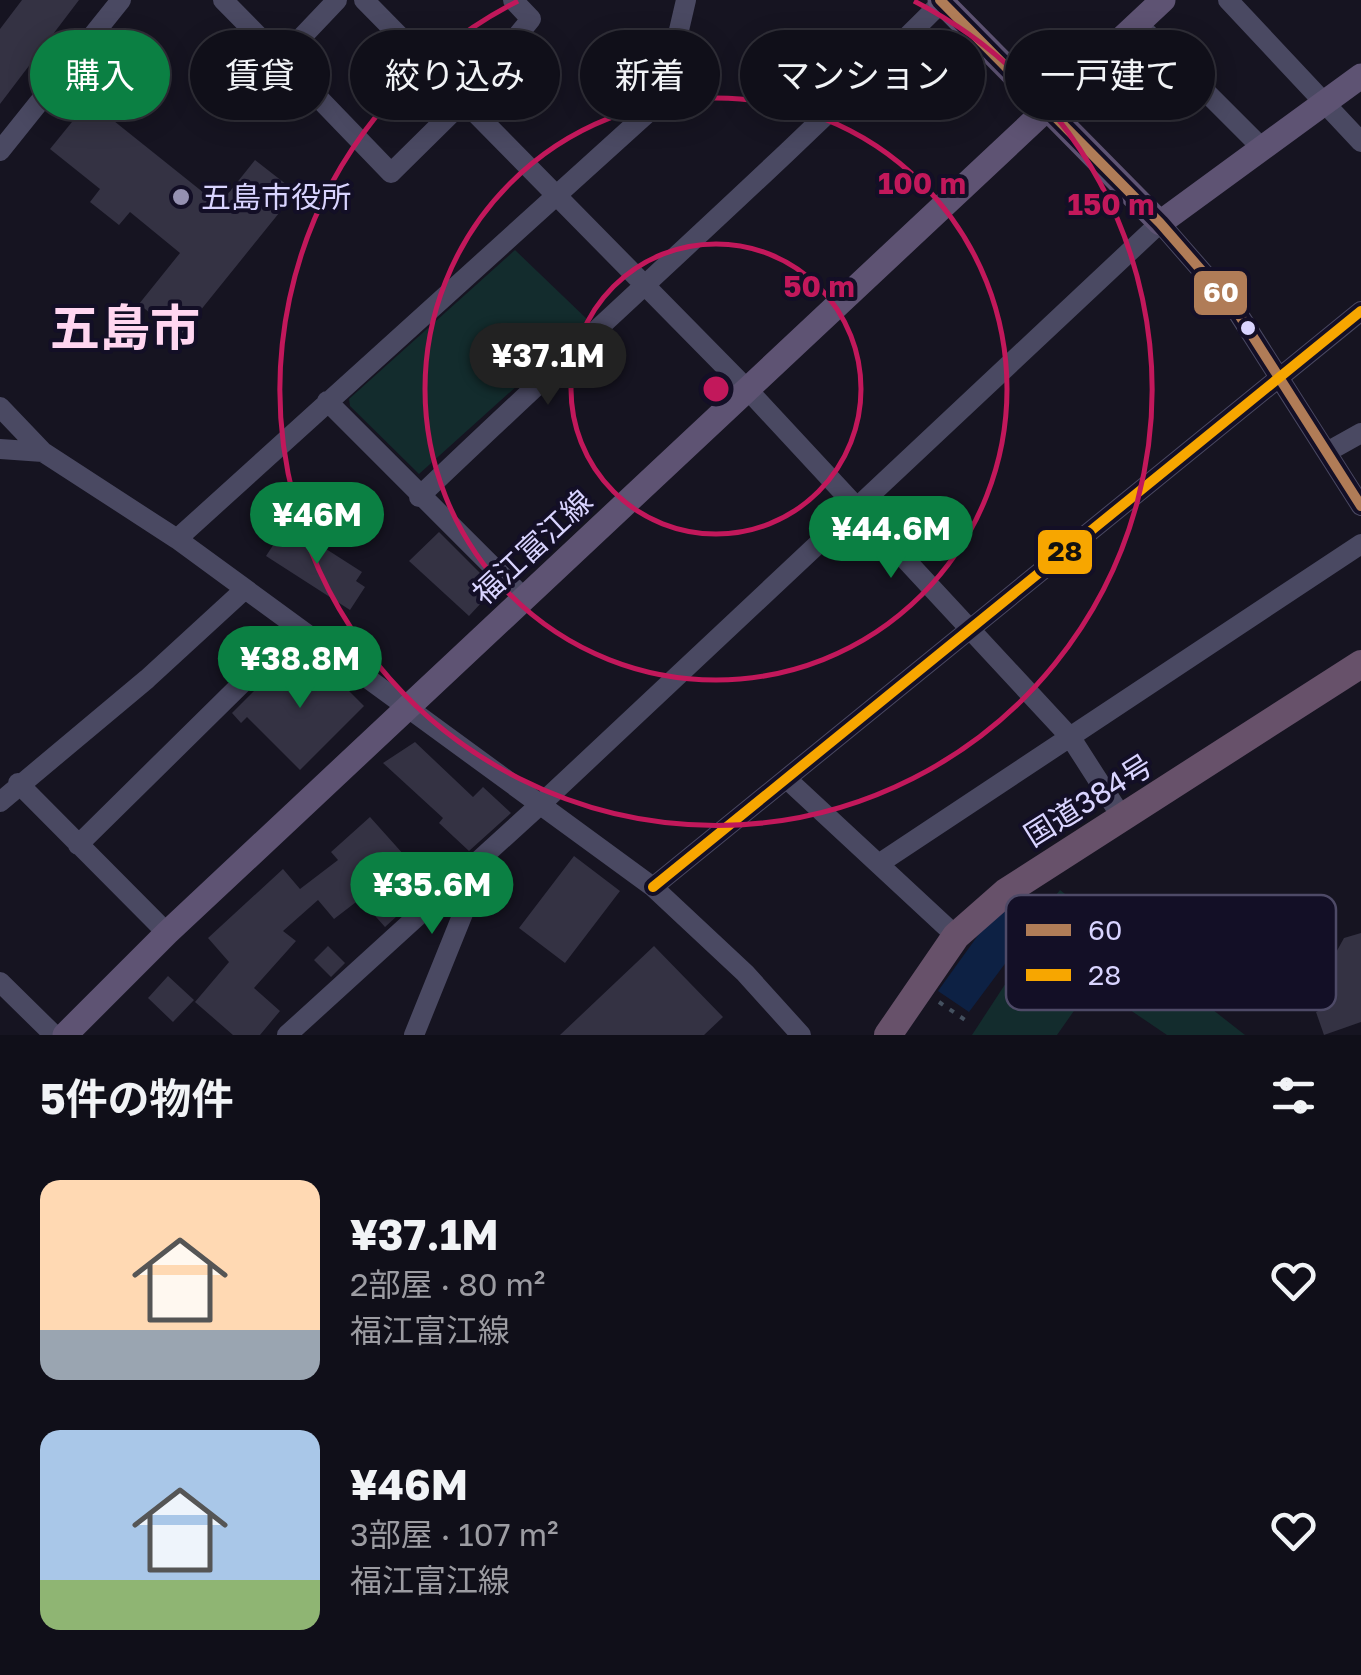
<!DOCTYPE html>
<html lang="ja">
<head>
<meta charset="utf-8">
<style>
  body { margin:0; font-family:"Golos Text","Noto Sans JP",sans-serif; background:#1e1d26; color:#f1f3f6; height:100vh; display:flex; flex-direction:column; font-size:38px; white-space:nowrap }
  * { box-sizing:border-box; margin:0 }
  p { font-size:32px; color:#9c9ca2 }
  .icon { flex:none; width:55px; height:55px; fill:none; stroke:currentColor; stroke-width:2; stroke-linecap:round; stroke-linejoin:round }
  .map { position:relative; height:1035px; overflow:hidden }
  .sheet { display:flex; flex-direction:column; background:#100f19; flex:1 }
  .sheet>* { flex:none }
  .top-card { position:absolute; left:30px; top:30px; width:1302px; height:90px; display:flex; gap:20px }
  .price { position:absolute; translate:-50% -85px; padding:0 22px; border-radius:35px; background:#0b8043; color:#fff; font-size:32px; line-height:65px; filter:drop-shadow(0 2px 5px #0008) }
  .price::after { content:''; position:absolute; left:50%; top:60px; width:30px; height:22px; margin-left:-15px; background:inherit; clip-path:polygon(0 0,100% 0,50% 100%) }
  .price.selected { background:#222; color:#fff }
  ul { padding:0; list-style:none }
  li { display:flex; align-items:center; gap:30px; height:250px; padding:0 40px }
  li span { display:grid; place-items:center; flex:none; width:280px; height:200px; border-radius:20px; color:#555 }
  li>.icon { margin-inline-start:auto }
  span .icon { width:120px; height:120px; fill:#fffc; stroke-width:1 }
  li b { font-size:42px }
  h2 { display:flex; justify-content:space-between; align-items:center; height:120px; padding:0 40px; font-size:42px }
  .pill { padding:0 35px; border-radius:45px; background:#100f19; box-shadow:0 5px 25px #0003,0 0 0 2px #302f38; font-size:35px; line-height:90px }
  .pill.selected { background:#0b8043; color:#fff }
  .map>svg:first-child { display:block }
  .green { fill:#132c2d }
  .water { fill:#0d2144 }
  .building { fill:#343243 }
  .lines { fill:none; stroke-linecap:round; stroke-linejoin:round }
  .path { stroke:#44505f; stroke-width:4; stroke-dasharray:5 8; stroke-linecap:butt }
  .minor { stroke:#4a4962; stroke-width:20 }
  .major { stroke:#5e5373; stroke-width:25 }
  .highway { stroke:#67516a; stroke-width:28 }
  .bus-1-casing { stroke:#130f26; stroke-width:18 }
  .bus-2-casing { stroke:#130f26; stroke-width:18 }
  .bus-1 { stroke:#b07c57; stroke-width:10 }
  .bus-2 { stroke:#f7a600; stroke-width:10 }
  .ring { fill:none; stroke:#c2185b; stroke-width:5 }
  .poi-dot { fill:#9591b1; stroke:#130f26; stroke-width:4 }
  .bus-dot { fill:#d9d4ff; stroke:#130f26; stroke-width:4 }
  .labels { text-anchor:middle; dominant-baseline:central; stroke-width:8; stroke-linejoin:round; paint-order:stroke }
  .poi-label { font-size:30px; fill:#d9d4ff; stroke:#130f26; text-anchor:start }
  .street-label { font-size:30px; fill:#d9d4ff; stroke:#130f26 }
  .town-label { font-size:50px; font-weight:bold; fill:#ffd6f0; stroke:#130f26 }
  .key { fill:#130f26; stroke:#4e4a67; stroke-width:2.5 }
  .key-label { font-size:28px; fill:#d9d4ff }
  .centre { fill:#c2185b; stroke:#130f26; stroke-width:5 }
  .ring-label { font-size:30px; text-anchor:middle; font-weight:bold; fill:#c2185b; stroke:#130f26; stroke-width:8; stroke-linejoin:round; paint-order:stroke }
  .line-badge { stroke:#130f26; stroke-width:4 }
  .badge-label { font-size:28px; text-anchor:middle; font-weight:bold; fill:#fff }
  .pale-badge-label { font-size:28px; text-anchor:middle; font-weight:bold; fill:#111 }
</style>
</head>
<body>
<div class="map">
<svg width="1361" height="1035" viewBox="0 0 1361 1035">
  <rect width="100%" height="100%" fill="#161421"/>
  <!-- green -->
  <path class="green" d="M 515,250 L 589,321 L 419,474 L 350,406 L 349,399 Z
    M 1060,890 L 1245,1035 L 1167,1035 L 1108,995 L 1090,988 L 1057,1035 L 972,1035 L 1030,946 L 1022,937 Z"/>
  <!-- water -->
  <path class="water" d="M 1023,898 L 1029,905 L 1012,938 L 1019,945 L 969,1012 L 938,991 L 984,927 Z"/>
  <!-- building -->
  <path class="building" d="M 22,0 L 79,0 L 0,104 L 0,29 Z
    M 89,101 L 219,205 L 255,160 L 296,192 L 179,337 L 139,304 L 180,253 L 130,212 L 119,225 L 90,202 L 100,189 L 50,149 Z
    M 287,524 L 362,572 L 356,581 L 365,587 L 350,610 L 266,556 Z
    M 439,532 L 495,588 L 469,616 L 409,561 Z
    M 316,658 L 364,706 L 300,770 L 247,717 L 241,723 L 232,713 L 280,665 L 294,679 Z
    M 415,742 L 473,797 L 483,787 L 511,813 L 469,851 L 439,823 L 443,818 L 383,763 Z
    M 370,817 L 413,865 L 391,885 L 409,905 L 385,927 L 360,899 L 334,919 L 318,900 L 283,931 L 296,941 L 254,988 L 280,1011 L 260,1035 L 233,1035 L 195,1002 L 229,962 L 208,938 L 283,869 L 300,889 L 338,860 L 331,852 Z
    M 574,856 L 620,891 L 565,963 L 519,928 Z
    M 1361,933 L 1361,1022 L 1324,1035 L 1316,1012 L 1327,1007 L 1319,983 L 1344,938 Z
    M 328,946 L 345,963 L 331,977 L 314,960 Z
    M 654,946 L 723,1017 L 704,1035 L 560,1035 Z
    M 168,976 L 194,1000 L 173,1022 L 148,998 Z"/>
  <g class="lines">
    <!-- path -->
    <path class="path" d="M 939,1002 L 968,1022"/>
    <!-- minor -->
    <path class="minor" d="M 223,0 L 281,59
      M 337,0 L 281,59 L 391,173 L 464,101 L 531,19 L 513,0
      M 364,0 L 748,390 L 1071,738 L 1123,819
      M 1228,0 L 1361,142
      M 1138,24 L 1262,148
      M 0,151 L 121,0
      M 327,401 L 524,598
      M 0,407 L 43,452 L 177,539 L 653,887 L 745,973 L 801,1035
      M 0,449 L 43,452
      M 1327,452 L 1361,433
      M 419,497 C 593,330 774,170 944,0
      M 177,539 L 663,99 L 686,0
      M 789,781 L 956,936
      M 18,783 L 167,933
      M 0,802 L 147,679 L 244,590
      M 78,845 L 297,629
      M 880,863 L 1361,544
      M 653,887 L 1361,311
      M 0,982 L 54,1035
      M 287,1035 L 543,802 L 1160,223 L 1236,310 L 1361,506
      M 414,1035 L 485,859"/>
    <!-- major -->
    <path class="major" d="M 940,0 L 1160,223 L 1361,76
      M 65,1035 L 167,933 L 1163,0"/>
    <!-- highway -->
    <path class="highway" d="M 888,1035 L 956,936 L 1006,892 L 1361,664"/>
    <!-- bus-1 casing -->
    <g class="bus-1-casing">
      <path id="bus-1" d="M 940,0 L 1160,223 L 1236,310 L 1361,506"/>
    </g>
    <!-- bus-2 casing -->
    <g class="bus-2-casing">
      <path id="bus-2" d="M 653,887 L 1361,311"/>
    </g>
    <!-- bus-1 -->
    <use href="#bus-1" class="bus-1"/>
    <!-- bus-2 -->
    <use href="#bus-2" class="bus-2"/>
  </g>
  <!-- distance rings -->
  <g class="ring">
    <circle cx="716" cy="389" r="145"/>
    <circle cx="716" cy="389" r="291"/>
    <path d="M914 1A436 436 0 1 1 518 1"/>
  </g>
  <!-- markers -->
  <circle class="poi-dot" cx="181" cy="197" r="10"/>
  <circle class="bus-dot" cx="1248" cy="328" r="9"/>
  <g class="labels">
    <!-- poi labels -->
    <g class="poi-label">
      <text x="201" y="197">五島市役所</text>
    </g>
    <!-- street labels -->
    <g class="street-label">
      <text transform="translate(532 547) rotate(-43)">福江富江線</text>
      <text transform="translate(1088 800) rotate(-32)">国道384号</text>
    </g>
    <!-- town labels -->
    <g class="town-label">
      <text x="125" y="327">五島市</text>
    </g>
  </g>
  <!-- legend -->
  <rect x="1006" y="895" width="330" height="115" rx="15" class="key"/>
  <rect x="1026" y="924" width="45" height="12" fill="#b07c57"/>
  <rect x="1026" y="969" width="45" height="12" fill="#f7a600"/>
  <g class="key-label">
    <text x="1088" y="940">60</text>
    <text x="1088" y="985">28</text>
  </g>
  <circle cx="716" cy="389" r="15" class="centre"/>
  <g class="ring-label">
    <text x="922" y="194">100 m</text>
    <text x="1111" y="215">150 m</text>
    <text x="819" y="297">50 m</text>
  </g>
  <g class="line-badge">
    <rect x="1192" y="269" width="57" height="48" rx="10" fill="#b07c57"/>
    <rect x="1036" y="528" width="58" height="48" rx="10" fill="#f7a600"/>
  </g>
  <g class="badge-label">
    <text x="1221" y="302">60</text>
  </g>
  <g class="pale-badge-label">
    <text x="1065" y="561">28</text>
  </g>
</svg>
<b class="price selected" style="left:548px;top:408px">¥37.1M</b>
<b class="price" style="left:317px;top:567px">¥46M</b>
<b class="price" style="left:891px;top:581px">¥44.6M</b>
<b class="price" style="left:300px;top:711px">¥38.8M</b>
<b class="price" style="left:432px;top:937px">¥35.6M</b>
<div class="top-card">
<a class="pill selected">購入</a>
<a class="pill">賃貸</a>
<a class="pill">絞り込み</a>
<a class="pill">新着</a>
<a class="pill">マンション</a>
<a class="pill">一戸建て</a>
</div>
</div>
<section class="sheet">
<h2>5件の物件<svg class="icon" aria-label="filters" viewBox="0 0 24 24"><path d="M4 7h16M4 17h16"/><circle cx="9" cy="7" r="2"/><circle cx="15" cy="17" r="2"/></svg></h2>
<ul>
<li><span style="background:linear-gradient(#ffd9b3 75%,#9aa5b1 0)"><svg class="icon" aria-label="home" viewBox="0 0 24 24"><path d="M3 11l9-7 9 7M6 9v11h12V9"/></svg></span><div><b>¥37.1M</b><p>2部屋 · 80 m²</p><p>福江富江線</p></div><svg class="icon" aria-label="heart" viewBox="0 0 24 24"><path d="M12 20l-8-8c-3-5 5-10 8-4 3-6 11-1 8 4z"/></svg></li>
<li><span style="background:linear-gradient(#a9c7e8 75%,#8fb573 0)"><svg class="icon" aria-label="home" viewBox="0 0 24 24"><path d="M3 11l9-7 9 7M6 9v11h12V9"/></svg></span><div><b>¥46M</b><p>3部屋 · 107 m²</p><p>福江富江線</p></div><svg class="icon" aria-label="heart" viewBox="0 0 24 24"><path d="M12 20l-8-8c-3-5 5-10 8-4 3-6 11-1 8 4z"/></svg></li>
</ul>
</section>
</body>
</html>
